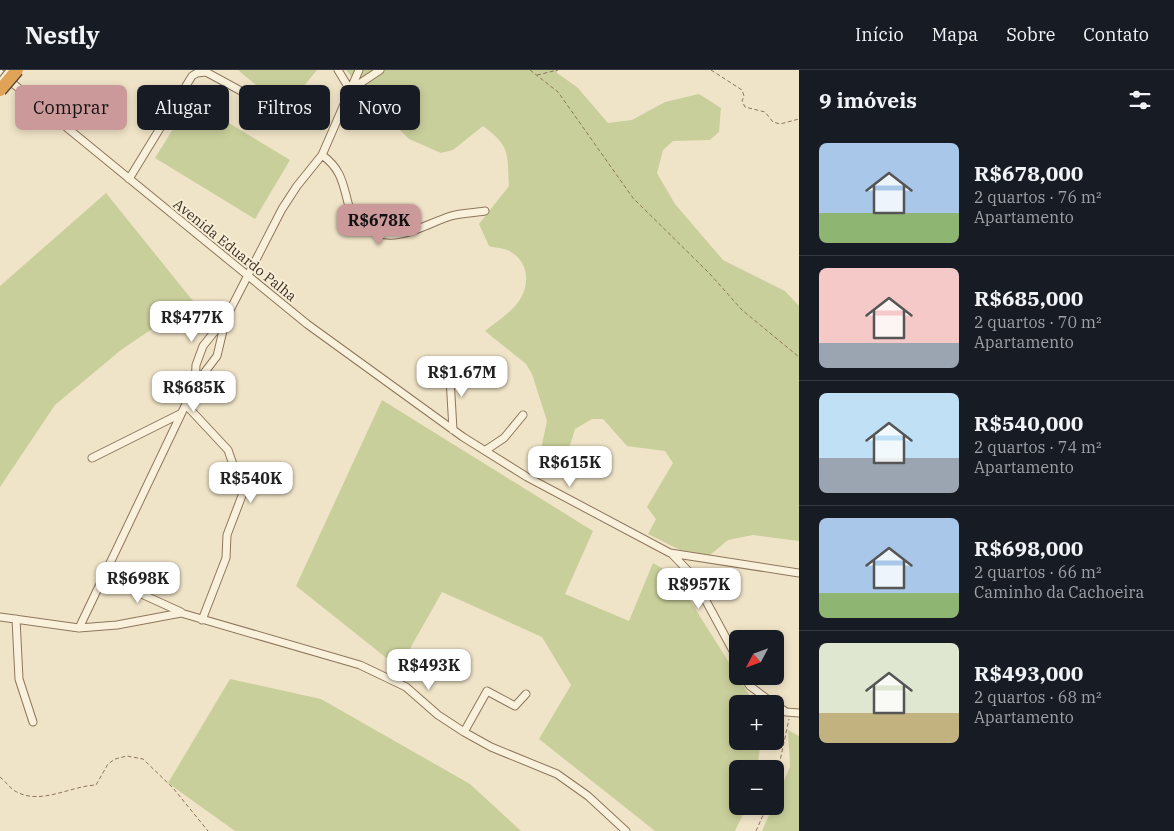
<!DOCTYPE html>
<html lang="pt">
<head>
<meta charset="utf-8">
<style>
  body { margin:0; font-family:"IBM Plex Serif",serif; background:#242831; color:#f1f3f6; height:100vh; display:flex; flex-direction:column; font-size:19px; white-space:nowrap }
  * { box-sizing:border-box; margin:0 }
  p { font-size:16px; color:#9ea1a6 }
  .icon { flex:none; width:28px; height:28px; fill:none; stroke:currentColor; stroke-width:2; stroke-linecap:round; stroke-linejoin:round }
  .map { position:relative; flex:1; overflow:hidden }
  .panel { display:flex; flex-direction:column; background:#171b24; width:375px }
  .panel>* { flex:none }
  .hud { position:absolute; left:15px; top:15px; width:475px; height:45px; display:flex; gap:10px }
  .needle { width:32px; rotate:229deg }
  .fabs { position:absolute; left:729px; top:560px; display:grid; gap:10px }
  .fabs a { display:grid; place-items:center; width:55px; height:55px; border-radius:8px; background:#171b24; box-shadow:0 2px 8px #0003; font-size:25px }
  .price { position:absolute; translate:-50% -42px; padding:0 11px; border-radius:10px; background:#fff; color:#222; font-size:16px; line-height:32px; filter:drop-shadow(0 1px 2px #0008) }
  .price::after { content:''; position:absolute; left:50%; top:30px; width:15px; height:11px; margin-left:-8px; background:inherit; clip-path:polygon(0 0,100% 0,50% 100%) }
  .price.active { background:#cc999b; color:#111 }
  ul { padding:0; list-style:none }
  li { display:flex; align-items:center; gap:15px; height:125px; padding:0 20px }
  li+li { border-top:1px solid #363941 }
  li span { display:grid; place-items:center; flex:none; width:140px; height:100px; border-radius:8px; color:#555 }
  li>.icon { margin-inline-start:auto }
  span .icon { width:60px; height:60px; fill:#fffc; stroke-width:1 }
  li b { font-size:21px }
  h2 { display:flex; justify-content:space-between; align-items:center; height:60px; padding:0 20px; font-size:21px }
  .tag { padding:0 18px; border-radius:8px; background:#171b24; box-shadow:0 2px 8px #0003; font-size:18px; line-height:45px }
  .tag.active { background:#cc999b; color:#111 }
  header { display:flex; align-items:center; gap:30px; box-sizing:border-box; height:70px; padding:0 25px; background:#171b24; border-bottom:1px solid #363941 }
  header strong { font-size:24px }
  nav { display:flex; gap:28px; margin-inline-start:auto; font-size:18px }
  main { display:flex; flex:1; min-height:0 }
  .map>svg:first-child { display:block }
  .green { fill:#c9cf9b }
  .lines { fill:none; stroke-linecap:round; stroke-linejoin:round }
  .minor-casing { stroke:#8d765c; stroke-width:9 }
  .path { stroke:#8d765c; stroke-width:1; stroke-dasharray:4 2.5; stroke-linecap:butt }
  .minor { stroke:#faf1dc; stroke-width:7 }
  .service-bridge-casing { stroke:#8d765c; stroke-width:5.5; stroke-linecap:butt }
  .motorway-bridge-casing { stroke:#5b4430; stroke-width:15; stroke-linecap:butt }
  .service-bridge { stroke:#faf1dc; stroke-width:3 }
  .motorway-bridge { stroke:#e0a458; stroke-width:12 }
  .labels { text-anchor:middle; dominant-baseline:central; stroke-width:4; stroke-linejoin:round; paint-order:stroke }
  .street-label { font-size:14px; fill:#3d2e20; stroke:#f7eed8 }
</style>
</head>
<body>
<header>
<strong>Nestly</strong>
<nav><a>Início</a><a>Mapa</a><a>Sobre</a><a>Contato</a></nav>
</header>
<main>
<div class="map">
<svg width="799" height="761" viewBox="0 0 799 761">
  <rect width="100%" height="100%" fill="#f0e4c8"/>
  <!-- green -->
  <path class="green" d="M 238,0 L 317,0 L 285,39 Z
    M 346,0 L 557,0 L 557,3 L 577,17 L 608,53 L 632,50 L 665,32 L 699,24 L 721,38 L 719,62 L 710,70 L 673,71 L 663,80 L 657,103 L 675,134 L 723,190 L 785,221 L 799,236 L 799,471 L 753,465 L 728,470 L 710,485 L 680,480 L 648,464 L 656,449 L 647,437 L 673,393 L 665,381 L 627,376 L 603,349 L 592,349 L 575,359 L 563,398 L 553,405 L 546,396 L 542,374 L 547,351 L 532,304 L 526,294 L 485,261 C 495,253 507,245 515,236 C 530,220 531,194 511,182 C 506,178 495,178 489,176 L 479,154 L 509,116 C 507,83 511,77 483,56 L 453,80 L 441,83 L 409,69 L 391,51 L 378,46 L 377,38 Z
    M 191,30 L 290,90 L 255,149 L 155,88 Z
    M 106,123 L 193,231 L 121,280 L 55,335 L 0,417 L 0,216 Z
    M 382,330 L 593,461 L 565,524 L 629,551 L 653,493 L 674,505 L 755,634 L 738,634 L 738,671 L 761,671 L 757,699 L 738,699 L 738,736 L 747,736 L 735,761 L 655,761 L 539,669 L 571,615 L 542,567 L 442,522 L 399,598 L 296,516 Z
    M 230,609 L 321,629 L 470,714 L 521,761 L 235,761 L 168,713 Z
    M 788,660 L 799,666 L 799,761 L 762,761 L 773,736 L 775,736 L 775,731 L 790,697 Z"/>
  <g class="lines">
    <!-- minor casing -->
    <g class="minor-casing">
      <path id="minor" d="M 338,0 L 350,20 L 380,0
        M 0,3 L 307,254 L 463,367 L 527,407 L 670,483 L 799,503
        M 322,85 C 343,100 343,116 350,140 C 353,148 358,152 365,157 C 394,177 422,155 451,146 C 461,143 473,143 485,141
        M 129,109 L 192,6 L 197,3 L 206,2 L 265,34
        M 195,315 L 196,295 L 203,276 L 227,246 L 282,139 L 297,116 L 322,85 L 359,0
        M 186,335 L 228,380 L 243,423 L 227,465 L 226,488 L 202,550
        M 453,360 L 450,308 L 457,293
        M 486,380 L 504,368 L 523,345
        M 92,388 L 180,344
        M 672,484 L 692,505 L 738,590
        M 104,507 L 181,542
        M 0,547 L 79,558 L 117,555 L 181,543 L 360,595 L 406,617 L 438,645 L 464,662 L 491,677 L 557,704 L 588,726 L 626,761
        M 16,549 L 19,609 L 33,652
        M 79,558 L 195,315 L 217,286 L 226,248
        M 743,606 L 750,616 L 774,634
        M 775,634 L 786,642 L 799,643
        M 464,662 L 487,621 L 515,636 L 526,624"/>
    </g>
    <!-- path -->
    <path class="path" d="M 530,0 L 558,22 L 633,128 L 710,204 L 742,240 L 799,287
      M 711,0 L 742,20 L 744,26 L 742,31 L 745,37 L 765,42 L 773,52 L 780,54 L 799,49
      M 537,5 L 558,0
      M 0,707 C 5,711 9,717 15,721 C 40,736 70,716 96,715 L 108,694 L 115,689 L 127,686 L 143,689 L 173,718 L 208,761
      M 775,714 L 789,649
      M 756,761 L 767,736"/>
    <!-- minor -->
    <use href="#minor" class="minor"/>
    <!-- service-bridge casing -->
    <g class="service-bridge-casing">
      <path id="service-bridge" d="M 0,10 L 8,0"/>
    </g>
    <!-- motorway-bridge casing -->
    <g class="motorway-bridge-casing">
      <path id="motorway-bridge" d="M 0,20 L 17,0"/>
    </g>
    <!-- service-bridge -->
    <use href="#service-bridge" class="service-bridge"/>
    <!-- motorway-bridge -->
    <use href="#motorway-bridge" class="motorway-bridge"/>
  </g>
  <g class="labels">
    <!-- street labels -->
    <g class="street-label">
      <text transform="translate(235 180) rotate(39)">Avenida Eduardo Palha</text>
    </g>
  </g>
</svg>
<div class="fabs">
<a><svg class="needle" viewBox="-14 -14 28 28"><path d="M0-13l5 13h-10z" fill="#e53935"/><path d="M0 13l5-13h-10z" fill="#9ea1a6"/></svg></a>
<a>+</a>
<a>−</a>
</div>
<b class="price active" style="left:379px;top:176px">R$678K</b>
<b class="price" style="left:192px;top:273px">R$477K</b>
<b class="price" style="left:462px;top:328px">R$1.67M</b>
<b class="price" style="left:194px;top:343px">R$685K</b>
<b class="price" style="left:570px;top:418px">R$615K</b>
<b class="price" style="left:251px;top:434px">R$540K</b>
<b class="price" style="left:138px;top:534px">R$698K</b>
<b class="price" style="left:699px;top:540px">R$957K</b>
<b class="price" style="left:429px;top:621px">R$493K</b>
<div class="hud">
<a class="tag active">Comprar</a>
<a class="tag">Alugar</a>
<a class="tag">Filtros</a>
<a class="tag">Novo</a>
</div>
</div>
<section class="panel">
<h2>9 imóveis<svg class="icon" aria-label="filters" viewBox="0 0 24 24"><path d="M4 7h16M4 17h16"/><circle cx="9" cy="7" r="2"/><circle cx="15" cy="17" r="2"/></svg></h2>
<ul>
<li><span style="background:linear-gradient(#a9c7e8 70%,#8fb573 0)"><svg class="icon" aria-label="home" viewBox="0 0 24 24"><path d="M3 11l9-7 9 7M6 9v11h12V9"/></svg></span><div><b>R$678,000</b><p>2 quartos · 76 m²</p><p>Apartamento</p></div></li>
<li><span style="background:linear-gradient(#f6c9c9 75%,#9aa5b1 0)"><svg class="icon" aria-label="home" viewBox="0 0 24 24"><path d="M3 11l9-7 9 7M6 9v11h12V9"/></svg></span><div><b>R$685,000</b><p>2 quartos · 70 m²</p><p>Apartamento</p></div></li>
<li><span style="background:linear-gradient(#bfe0f5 65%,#9aa5b1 0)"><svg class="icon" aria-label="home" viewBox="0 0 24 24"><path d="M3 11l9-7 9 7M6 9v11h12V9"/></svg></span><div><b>R$540,000</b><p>2 quartos · 74 m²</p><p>Apartamento</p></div></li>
<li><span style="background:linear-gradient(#a9c7e8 75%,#8fb573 0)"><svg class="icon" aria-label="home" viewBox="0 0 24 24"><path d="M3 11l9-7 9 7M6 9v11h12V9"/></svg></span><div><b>R$698,000</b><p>2 quartos · 66 m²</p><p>Caminho da Cachoeira</p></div></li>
<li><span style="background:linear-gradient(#dfe7d0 70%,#c2b280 0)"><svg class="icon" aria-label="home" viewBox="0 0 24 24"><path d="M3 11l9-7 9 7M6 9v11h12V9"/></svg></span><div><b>R$493,000</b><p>2 quartos · 68 m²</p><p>Apartamento</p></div></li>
</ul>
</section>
</main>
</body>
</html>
